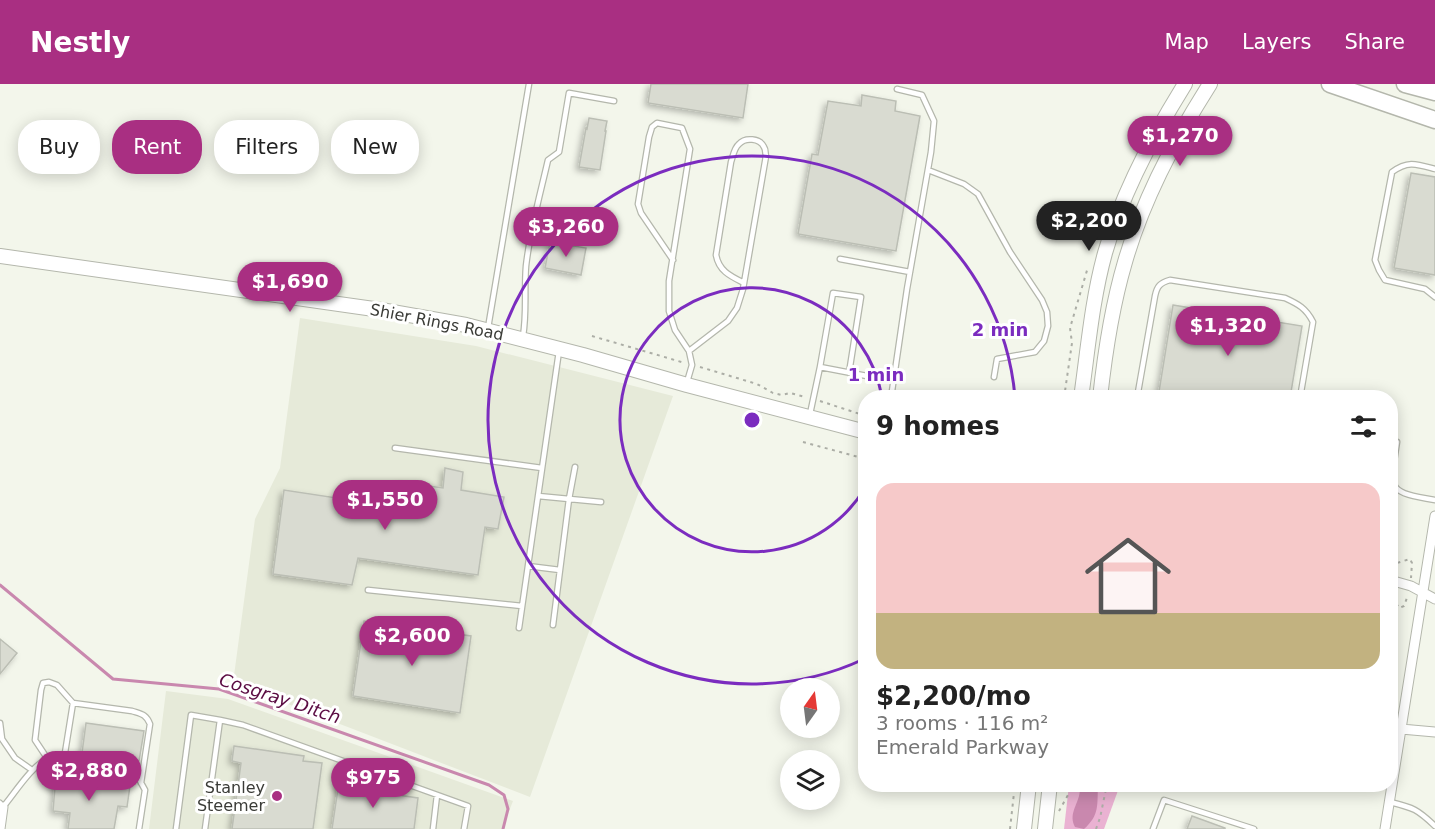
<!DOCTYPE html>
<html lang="en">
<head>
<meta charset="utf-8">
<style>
  body { margin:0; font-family:"DejaVu Sans",sans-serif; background:#f2f2f2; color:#222; height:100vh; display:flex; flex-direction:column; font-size:22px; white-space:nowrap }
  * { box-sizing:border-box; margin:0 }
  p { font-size:20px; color:#767676 }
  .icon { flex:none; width:33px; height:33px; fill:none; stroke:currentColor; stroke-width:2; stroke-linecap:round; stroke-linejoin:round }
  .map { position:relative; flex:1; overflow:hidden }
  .drawer { position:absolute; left:858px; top:306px; width:540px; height:402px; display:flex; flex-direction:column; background:#fff; border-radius:24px; box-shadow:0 3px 15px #0003 }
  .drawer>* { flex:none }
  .guide { position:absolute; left:18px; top:36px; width:570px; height:54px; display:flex; gap:12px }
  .needle { width:39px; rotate:14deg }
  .buttons { position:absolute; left:780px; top:594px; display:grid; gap:12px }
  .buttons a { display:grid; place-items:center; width:60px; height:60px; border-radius:50%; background:#fff; box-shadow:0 3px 15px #0003; font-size:30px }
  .price { position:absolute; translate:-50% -51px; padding:0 14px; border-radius:21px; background:#a92f82; color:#fff; font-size:20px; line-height:39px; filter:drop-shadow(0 2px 3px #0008) }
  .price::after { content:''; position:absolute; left:50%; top:36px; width:18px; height:14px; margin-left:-9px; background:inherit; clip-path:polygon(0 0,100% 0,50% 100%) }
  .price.active { background:#222; color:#fff }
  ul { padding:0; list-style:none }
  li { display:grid; align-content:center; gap:12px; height:318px; padding:0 18px }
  li span { display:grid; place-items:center; height:186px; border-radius:18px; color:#555 }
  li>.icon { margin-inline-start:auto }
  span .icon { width:108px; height:108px; fill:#fffc; stroke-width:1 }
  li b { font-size:26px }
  h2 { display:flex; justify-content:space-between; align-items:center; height:72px; padding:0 18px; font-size:26px }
  .chip { padding:0 21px; border-radius:24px; background:#fff; box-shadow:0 3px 15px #0003; font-size:21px; line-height:54px }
  .chip.active { background:#a92f82; color:#fff }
  header { display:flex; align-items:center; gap:36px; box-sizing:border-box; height:84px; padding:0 30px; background:#a92f82; color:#fff }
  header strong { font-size:28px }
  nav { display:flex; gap:33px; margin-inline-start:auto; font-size:21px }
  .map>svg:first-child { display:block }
  .built { fill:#e6ead9 }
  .green { fill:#eab2d2 }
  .water { fill:#c988ae }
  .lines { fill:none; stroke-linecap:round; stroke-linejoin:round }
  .stream { stroke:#c988ae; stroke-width:3 }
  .building { fill:#d9dbd1; stroke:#bbbeb4; stroke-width:1.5; filter:url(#shadow) }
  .service-casing { stroke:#b4b7ac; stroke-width:7 }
  .minor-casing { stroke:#b4b7ac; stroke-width:11 }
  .secondary-casing { stroke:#b4b7ac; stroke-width:16 }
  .motorway-casing { stroke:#b4b7ac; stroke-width:19 }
  .path { stroke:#acaea6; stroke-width:2; stroke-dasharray:3 4.5; stroke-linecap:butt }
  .service { stroke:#fff; stroke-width:4.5 }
  .minor { stroke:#fff; stroke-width:9 }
  .secondary { stroke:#fff; stroke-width:14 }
  .motorway { stroke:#fff; stroke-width:16 }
  .ring { fill:none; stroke:#7b2cbf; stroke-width:3 }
  .poi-dot { fill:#a92f82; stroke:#fff; stroke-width:2 }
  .labels { text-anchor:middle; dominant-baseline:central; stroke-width:6; stroke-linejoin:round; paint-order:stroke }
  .street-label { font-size:16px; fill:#3a3b37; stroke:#fff }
  .poi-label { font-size:16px; fill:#3a3b37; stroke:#fff; text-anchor:end }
  .water-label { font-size:18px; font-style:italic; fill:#5a0b42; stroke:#fff }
  .centre { fill:#7b2cbf; stroke:#fff; stroke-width:3 }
  .ring-label { font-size:18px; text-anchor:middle; font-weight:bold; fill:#7b2cbf; stroke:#fff; stroke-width:6; stroke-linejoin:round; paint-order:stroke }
</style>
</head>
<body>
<header>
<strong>Nestly</strong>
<nav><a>Map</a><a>Layers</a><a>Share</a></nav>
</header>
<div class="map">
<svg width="1435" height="745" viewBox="0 0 1435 745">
  <defs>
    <filter id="shadow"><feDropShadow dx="-3" dy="3" stdDeviation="3" flood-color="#0004"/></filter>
  </defs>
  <rect width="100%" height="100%" fill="#f3f6eb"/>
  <!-- built -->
  <path class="built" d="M 300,234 L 476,262 L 673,312 L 530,713 L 233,599 L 255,435 L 280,384 Z
    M 166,607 L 228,615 L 513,717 L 502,745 L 149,745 Z"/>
  <!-- green -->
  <path class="green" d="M 1069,701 L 1120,701 L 1104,745 L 1064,745 Z"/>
  <!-- water -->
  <path class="water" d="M 1080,701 L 1098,701 C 1097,720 1100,731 1084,745 L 1075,743 C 1069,731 1076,723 1079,712 C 1080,708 1080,704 1080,701 Z"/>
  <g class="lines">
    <!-- stream -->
    <path class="stream" d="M 0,501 L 113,595 L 219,605 L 489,701 L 504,711 L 508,725 L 503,745"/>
  </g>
  <!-- building -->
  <path class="building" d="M 651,0 L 748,0 L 743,34 L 648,19 Z
    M 862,11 L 896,17 L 895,27 L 920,32 L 896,167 L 798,150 L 812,70 L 818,71 L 828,17 L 861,22 Z
    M 589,34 L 607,37 L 605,47 L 606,47 L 600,86 L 579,83 L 586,44 L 587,45 Z
    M 1411,89 L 1435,93 L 1435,191 L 1394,184 Z
    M 550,158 L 586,164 L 581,191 L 545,184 Z
    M 1173,221 L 1302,242 L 1290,314 L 1158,314 Z
    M 445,384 L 463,388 L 461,406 L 504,413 L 498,445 L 485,443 L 478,491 L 358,474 L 352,501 L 273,490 L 284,406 L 396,423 L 400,398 L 443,404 Z
    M 364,537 L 471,552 L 460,629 L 353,612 Z
    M 0,555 L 17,569 L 0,590 Z
    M 86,639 L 144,647 L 139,677 L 82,669 Z
    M 234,662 L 304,672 L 303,677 L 322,679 L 313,745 L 232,745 L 241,679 L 232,677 Z
    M 56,691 L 130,702 L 127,723 L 118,722 L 114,745 L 68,745 L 70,729 L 53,727 Z
    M 339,698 L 398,706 L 398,711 L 418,714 L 414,745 L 332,745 Z
    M 1192,732 L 1225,744 L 1225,745 L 1187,745 Z"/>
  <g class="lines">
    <!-- service casing -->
    <g class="service-casing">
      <path id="service" d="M 1435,85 C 1417,80 1408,76 1392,88 L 1375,176 L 1379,186 L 1385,196 L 1425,205 L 1435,213
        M 928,86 L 964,100 L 978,110 L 1010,168 L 1042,216 L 1047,228 L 1048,242 L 1044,257 L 1035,268 L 997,275 L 994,293
        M 536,128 L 600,145
        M 840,175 L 910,188
        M 673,176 L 641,129 L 638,120 L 649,53 L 652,43 L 657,39 L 682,44 L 690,65 L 669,197 L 669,227 L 675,246 L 689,267 L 692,281 L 687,298
        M 488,244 L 529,0
        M 523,252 C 527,229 524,206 526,182 C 530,146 540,111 548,76 L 559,68 L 569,9 L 614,17
        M 689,267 L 728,237 L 737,224 L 743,205 L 766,72 C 765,69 766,66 764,63 C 760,54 745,53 739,60 C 734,64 733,72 731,78 L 716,171 C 719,187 730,192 744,199
        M 820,283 L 833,209 L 861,213 L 849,289
        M 891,314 L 907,205 L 931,68 L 934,37 L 922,11 L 897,5
        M 1137,314 L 1155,212 C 1157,202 1160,199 1170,196 L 1285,214 C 1298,220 1306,224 1313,238 L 1300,314
        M 810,330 L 820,283 L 893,297
        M 1390,357 L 1397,358 C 1390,405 1385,408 1435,416
        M 395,364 L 542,384
        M 538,412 L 601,418
        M 528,482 L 560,486
        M 368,506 L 522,522
        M 553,541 L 569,415 L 575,383
        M 519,544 L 559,267
        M 220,636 L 243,641 L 468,722 L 464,745
        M 0,639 L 2,655 L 15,674 L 32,686
        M 47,674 L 35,656 L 41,606 L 43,599 L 49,598 L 57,601 L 73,619 L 132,627 C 141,630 146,630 150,640 L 141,699
        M 64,675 L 73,619
        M 1390,718 C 1414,724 1417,725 1435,742
        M 0,719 L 3,723 C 17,706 30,684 49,673 L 134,686 L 145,706 L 139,745
        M 176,745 L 191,631 L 220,636 L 205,745
        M 433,745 L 437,711
        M 1153,745 L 1164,716 L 1254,745"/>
    </g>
    <!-- minor casing -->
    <g class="minor-casing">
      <path id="minor" d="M 1390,496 L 1411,502 L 1435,515
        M 1401,645 L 1435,648
        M 0,745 L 3,723
        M 1385,745 L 1435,432"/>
    </g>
    <!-- secondary casing -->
    <g class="secondary-casing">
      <path id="secondary" d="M 0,172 L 381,226 L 466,241 L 583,271 L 687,301 L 866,348
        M 1081,314 C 1088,265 1092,216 1105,169 C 1122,109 1152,53 1185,0
        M 1100,314 C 1105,268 1112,222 1125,178 C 1143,115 1175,55 1210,0
        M 1024,745 L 1029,700
        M 1045,745 L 1050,700"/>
    </g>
    <!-- motorway casing -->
    <g class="motorway-casing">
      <path id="motorway" d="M 1330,0 L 1435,36
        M 1405,0 L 1435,8"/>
    </g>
    <!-- path -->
    <path class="path" d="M 592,252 L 685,279
      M 700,283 L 757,300 L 773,309 L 782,311 L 790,309 L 805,313
      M 1064,314 L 1072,259 L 1070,244 L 1088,183
      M 820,317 L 866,332
      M 803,358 L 866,375
      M 1390,478 L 1397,479 L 1410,475 L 1412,479 L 1411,494
      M 1390,516 L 1396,519 L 1399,524 L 1404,522 L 1408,511
      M 1059,727 L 1068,711 L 1068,700
      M 1010,745 L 1015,700
      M 1096,745 L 1100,734 L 1107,700"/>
    <!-- service -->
    <use href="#service" class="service"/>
    <!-- minor -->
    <use href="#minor" class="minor"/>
    <!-- secondary -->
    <use href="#secondary" class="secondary"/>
    <!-- motorway -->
    <use href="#motorway" class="motorway"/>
  </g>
  <!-- distance rings -->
  <g class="ring">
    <path d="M865 404A132 132 0 1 1 882 313"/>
    <path d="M864 575A264 264 0 1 1 1015 313"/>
  </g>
  <!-- markers -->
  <circle class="poi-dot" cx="277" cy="712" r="6"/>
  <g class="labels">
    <!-- street labels -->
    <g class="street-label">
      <text transform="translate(437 238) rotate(11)">Shier Rings Road</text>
    </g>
    <!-- poi labels -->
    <g class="poi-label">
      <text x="265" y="703">Stanley<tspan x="265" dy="18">Steemer</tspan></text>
    </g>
    <!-- water labels -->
    <g class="water-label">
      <text transform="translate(280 614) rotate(18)">Cosgray Ditch</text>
    </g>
  </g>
  <circle cx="752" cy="336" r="9" class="centre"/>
  <g class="ring-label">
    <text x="1000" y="252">2 min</text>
    <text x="876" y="297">1 min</text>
  </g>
</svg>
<div class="buttons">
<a><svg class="needle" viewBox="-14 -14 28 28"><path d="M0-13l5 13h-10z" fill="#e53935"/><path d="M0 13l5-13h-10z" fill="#767676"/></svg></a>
<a><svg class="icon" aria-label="layers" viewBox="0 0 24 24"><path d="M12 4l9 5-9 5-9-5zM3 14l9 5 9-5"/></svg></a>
</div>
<b class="price" style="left:1180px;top:83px">$1,270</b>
<b class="price active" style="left:1089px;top:168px">$2,200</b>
<b class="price" style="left:566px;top:174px">$3,260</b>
<b class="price" style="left:290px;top:229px">$1,690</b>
<b class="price" style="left:1228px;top:273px">$1,320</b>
<b class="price" style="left:385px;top:447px">$1,550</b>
<b class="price" style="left:412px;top:583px">$2,600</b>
<b class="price" style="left:89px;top:718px">$2,880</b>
<b class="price" style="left:373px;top:725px">$975</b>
<div class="guide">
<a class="chip">Buy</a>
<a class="chip active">Rent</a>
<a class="chip">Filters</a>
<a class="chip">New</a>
</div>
<section class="drawer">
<h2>9 homes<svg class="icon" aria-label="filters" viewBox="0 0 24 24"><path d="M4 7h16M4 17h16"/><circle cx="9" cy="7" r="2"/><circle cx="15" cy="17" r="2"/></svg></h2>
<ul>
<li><span style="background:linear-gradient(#f6c9c9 70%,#c2b280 0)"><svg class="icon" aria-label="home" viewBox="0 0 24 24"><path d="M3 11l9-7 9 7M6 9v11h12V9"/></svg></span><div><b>$2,200/mo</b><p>3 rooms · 116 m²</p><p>Emerald Parkway</p></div></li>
</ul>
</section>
</div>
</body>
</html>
